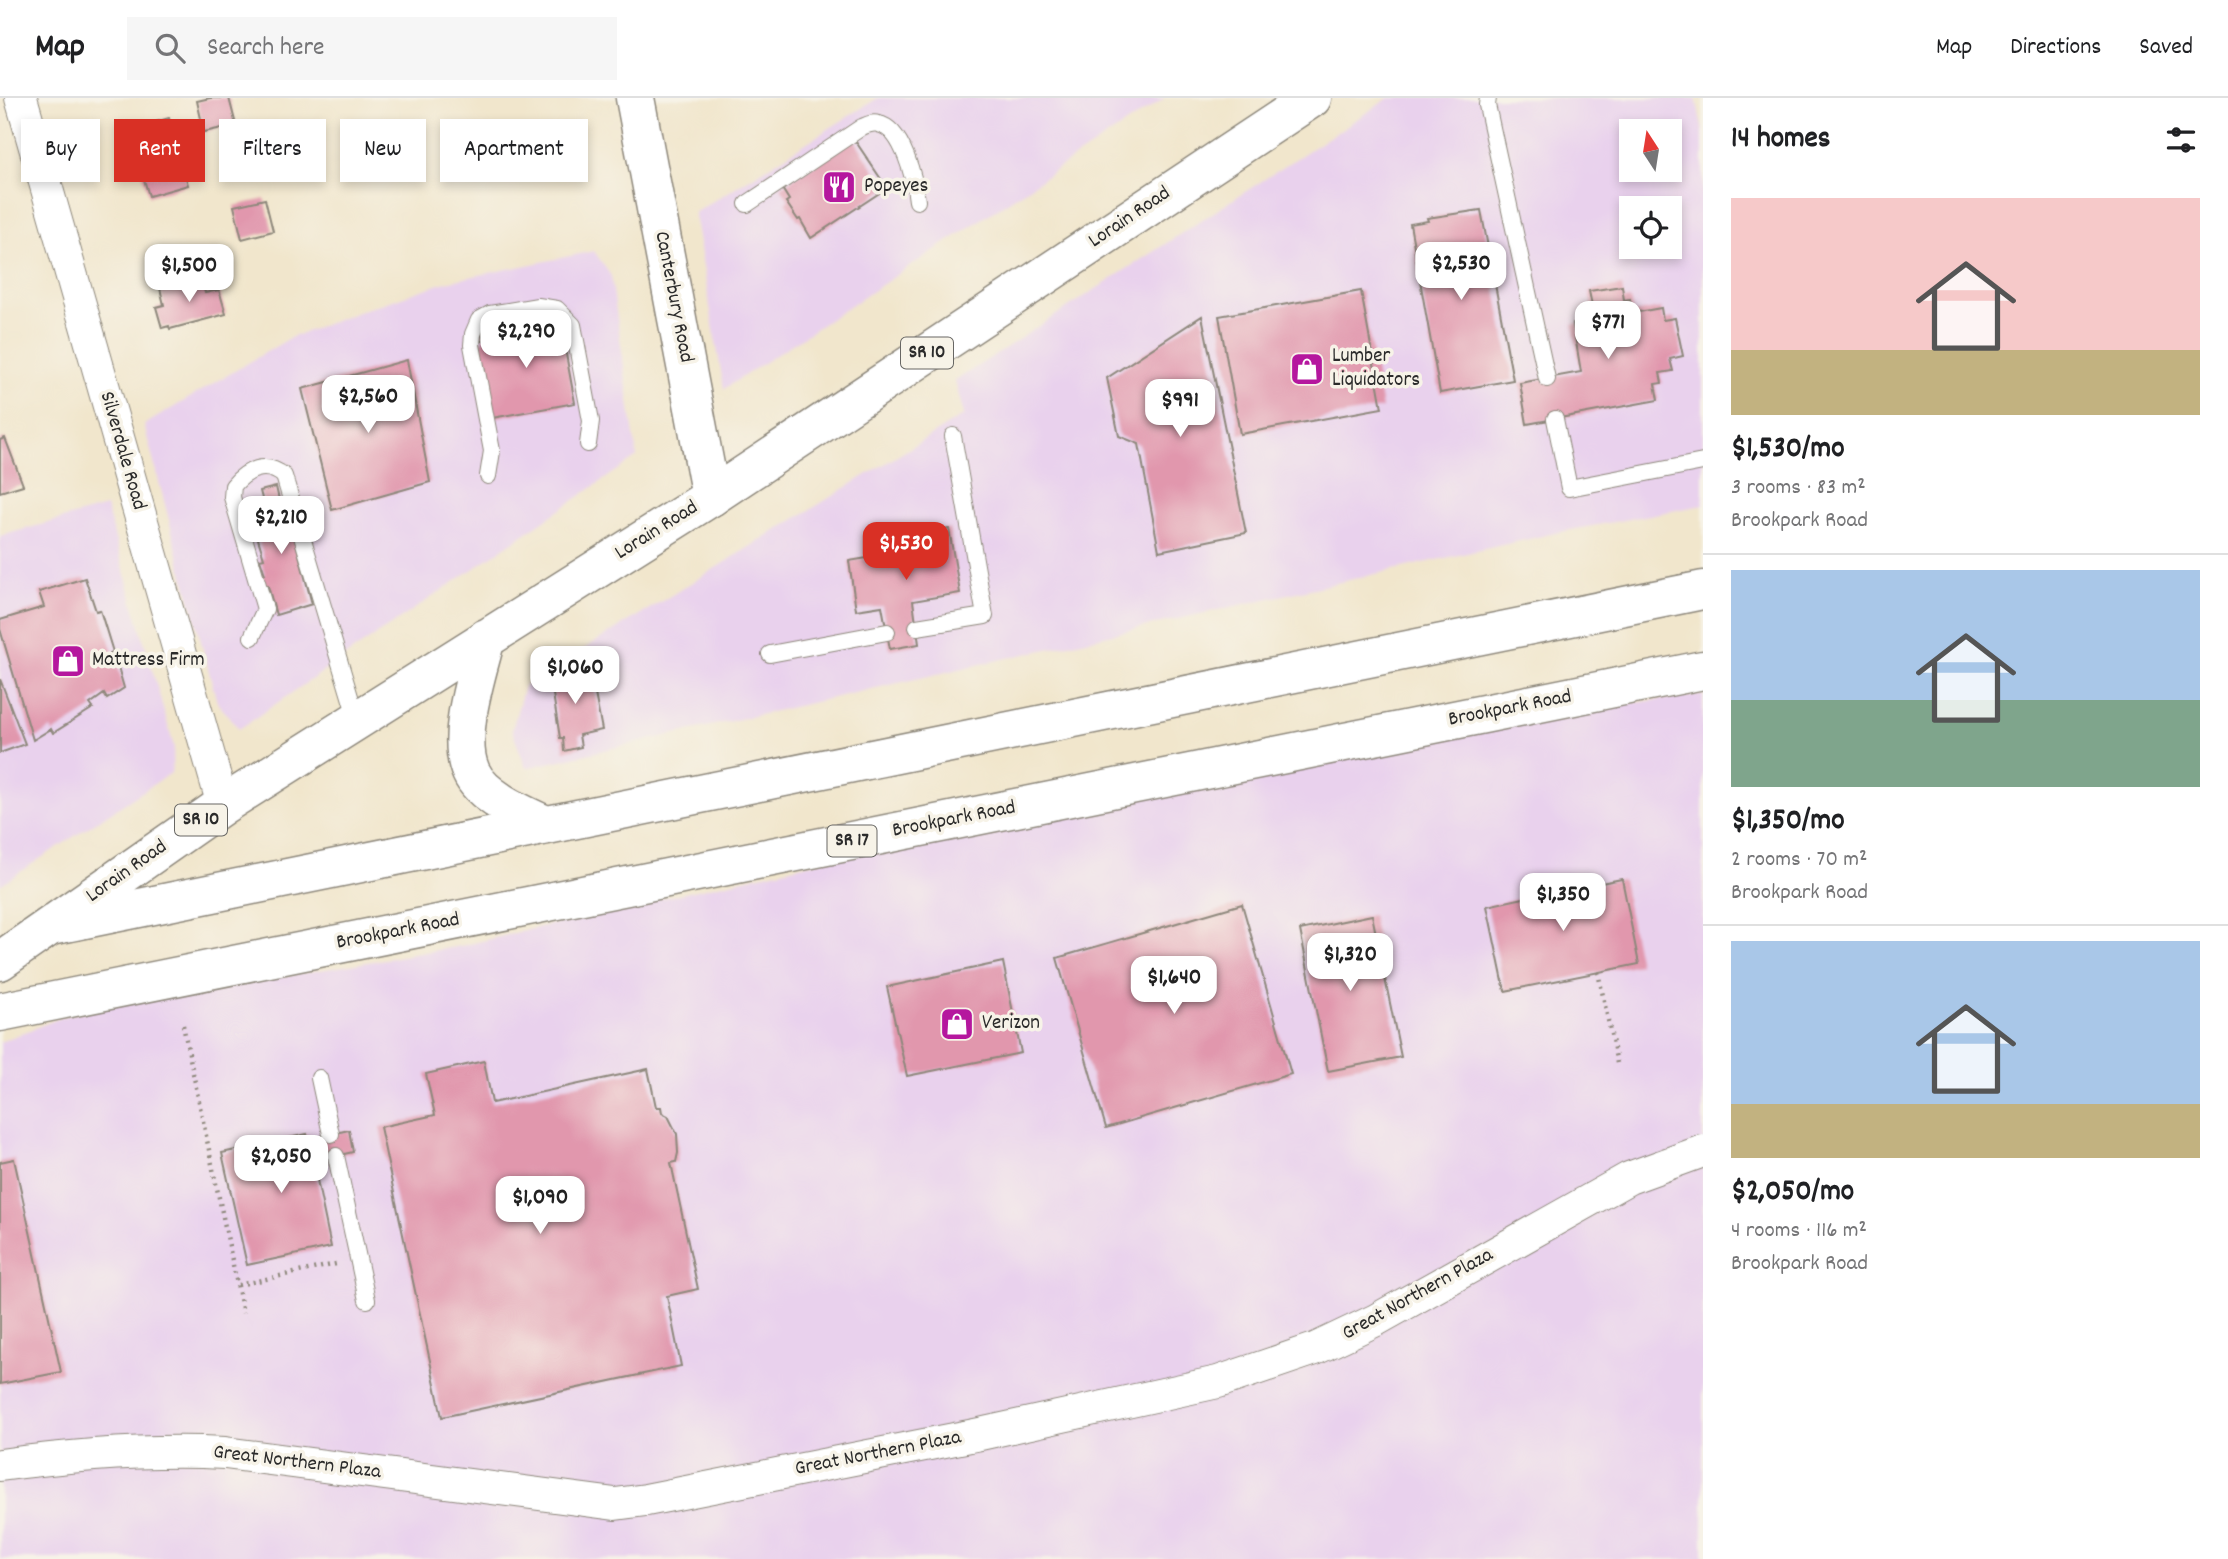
<!DOCTYPE html>
<html lang="en">
<head>
<meta charset="utf-8">
<style>
  body { margin:0; font-family:Dekko,sans-serif; background:#f6f6f6; color:#202124; height:100vh; display:flex; flex-direction:column; font-size:26px; white-space:nowrap }
  * { box-sizing:border-box; margin:0 }
  p { font-size:23px; color:#757577 }
  .icon { flex:none; width:38px; height:38px; fill:none; stroke:currentColor; stroke-width:2; stroke-linecap:round; stroke-linejoin:round }
  .map { position:relative; flex:1; overflow:hidden }
  .side { display:flex; flex-direction:column; background:#fff; width:525px }
  .side>* { flex:none }
  .top-card { position:absolute; left:21px; top:21px; width:665px; height:63px; display:flex; gap:14px }
  .needle { width:46px; rotate:348deg }
  .buttons { position:absolute; left:1619px; top:21px; display:grid; gap:14px }
  .buttons a { display:grid; place-items:center; width:63px; height:63px; border-radius:0px; background:#fff; box-shadow:0 4px 10px #0003; font-size:35px }
  .price { position:absolute; translate:-50% -60px; padding:0 16px; border-radius:14px; background:#fff; color:#222; font-size:23px; line-height:46px; filter:drop-shadow(0 2px 4px #0008) }
  .price::after { content:''; position:absolute; left:50%; top:42px; width:21px; height:16px; margin-left:-10px; background:inherit; clip-path:polygon(0 0,100% 0,50% 100%) }
  .price.on { background:#d93025; color:#fff }
  ul { padding:0; list-style:none }
  li { display:grid; align-content:center; gap:14px; height:371px; padding:0 28px }
  li+li { border-top:2px solid #e0e0e0 }
  li span { display:grid; place-items:center; height:217px; border-radius:0px; color:#555 }
  li>.icon { margin-inline-start:auto }
  span .icon { width:126px; height:126px; fill:#fffc; stroke-width:1 }
  li b { font-size:30px }
  h2 { display:flex; justify-content:space-between; align-items:center; height:84px; padding:0 28px; font-size:30px }
  .pill { padding:0 24px; border-radius:0px; background:#fff; box-shadow:0 4px 10px #0003; font-size:24px; line-height:63px }
  .pill.on { background:#d93025; color:#fff }
  header { display:flex; align-items:center; gap:42px; box-sizing:border-box; height:98px; padding:0 35px; background:#fff; border-bottom:2px solid #e0e0e0 }
  header strong { font-size:33px }
  nav { display:flex; gap:38px; margin-inline-start:auto; font-size:24px }
  .search { width:490px; height:63px; background:#f6f6f6; display:flex; align-items:center; gap:18px; box-sizing:border-box; padding:0 24px; border-radius:0px; color:#757577; font-size:26px }
  main { display:flex; flex:1; min-height:0 }
  .map>svg:first-child { display:block }
  .built { fill:#e9d1ed; fill-rule:evenodd }
  .building { fill:#e197ad }
  .lines { fill:none; stroke-linecap:round; stroke-linejoin:round }
  .service-casing { stroke:#8e887c; stroke-width:18 }
  .minor-casing { stroke:#8e887c; stroke-width:34 }
  .tertiary-casing { stroke:#8e887c; stroke-width:41 }
  .primary-casing { stroke:#8e887c; stroke-width:41 }
  .path { stroke:#8e887c; stroke-width:4.5; stroke-dasharray:2 5; stroke-linecap:butt }
  .service { stroke:#fff; stroke-width:16 }
  .minor { stroke:#fff; stroke-width:32 }
  .tertiary { stroke:#fff; stroke-width:38 }
  .primary { stroke:#fff; stroke-width:38 }
  .labels { text-anchor:middle; dominant-baseline:central; stroke-width:7; stroke-linejoin:round; paint-order:stroke }
  .shield { fill:#f7f3e8; stroke:#686764; stroke-width:2 }
  .shield-label { font-size:19px; font-weight:bold; fill:#2b2b2b }
  .poi-label { font-size:21px; fill:#2b2b2b; stroke:#f7f3e8; text-anchor:start }
  .street-label { font-size:21px; fill:#2b2b2b; stroke:#f7f3e8 }
</style>
</head>
<body>
<header>
<strong>Map</strong>
<div class="search"><svg class="icon" aria-label="search" viewBox="0 0 24 24"><circle cx="10" cy="10" r="6"/><path d="M15 15l6 6"/></svg>Search here</div>
<nav><a>Map</a><a>Directions</a><a>Saved</a></nav>
</header>
<main>
<div class="map">
<svg width="1703" height="1461" viewBox="0 0 1703 1461">
  <rect width="100%" height="100%" fill="#f7f3e8"/>
  <filter id="ink" filterUnits="userSpaceOnUse"><feTurbulence type="fractalNoise" baseFrequency=".0143" numOctaves="2"/><feDisplacementMap in="SourceGraphic" scale="14" xChannelSelector="R" yChannelSelector="G"/><feConvolveMatrix kernelMatrix="1 2 1 2 8 2 1 2 1" color-interpolation-filters="sRGB"/></filter>
  <filter id="wash" filterUnits="userSpaceOnUse"><feTurbulence type="fractalNoise" baseFrequency=".00686" numOctaves="4" result="noise"/><feDisplacementMap in="SourceGraphic" scale="28" xChannelSelector="R" yChannelSelector="G"/><feGaussianBlur stdDeviation="1.57" result="paint"/><feColorMatrix in="noise" values="0 0 0 0 0 0 0 0 0 0 0 0 0 0 0 0 0 1.4 0 .05"/><feComposite in="paint" operator="in"/></filter>
  <g filter="url(#wash)">
    <rect width="100%" height="100%" fill="#f1e6cc"/>
    <!-- built -->
    <path class="built" d="M 878,0 L 1165,0 L 724,291 L 694,115 Z
      M 1389,0 L 1696,0 L 1703,34 L 1703,407 L 1555,435 L 526,670 L 512,632 L 524,588 L 964,317 L 955,283 ZM 1631,33 L 1670,33 L 1670,72 L 1631,72 ZM 1631,110 L 1670,110 L 1670,149 L 1631,149 Z
      M 594,153 L 611,178 L 637,359 L 239,631 L 217,604 L 144,327 L 290,240 L 366,211 L 446,184 Z
      M 106,409 L 174,649 L 171,675 L 0,787 L 0,438 Z
      M 1703,597 L 1703,1461 L 0,1461 L 0,944 L 65,918 L 209,886 L 222,889 L 461,848 L 858,754 L 1548,614 Z"/>
    <g id="blocks">
      <!-- building -->
      <path class="building" d="M 210,0 L 229,0 L 236,27 L 204,34 L 197,3 Z
        M 169,20 L 188,87 L 149,98 L 129,32 Z
        M 854,41 L 887,90 L 811,140 L 800,121 L 798,122 L 786,104 L 789,102 L 781,89 Z
        M 265,101 L 273,133 L 242,141 L 234,108 Z
        M 1481,112 L 1513,282 L 1440,295 L 1410,126 L 1428,123 L 1427,120 Z
        M 201,180 L 205,195 L 219,192 L 226,216 L 170,231 L 169,228 L 162,230 L 156,209 L 164,207 L 160,190 Z
        M 1622,188 L 1624,202 L 1630,201 L 1633,215 L 1661,210 L 1663,222 L 1675,220 L 1683,258 L 1670,261 L 1673,273 L 1660,275 L 1662,285 L 1655,286 L 1658,302 L 1527,326 L 1520,285 L 1581,274 L 1573,226 L 1586,224 L 1584,209 L 1592,208 L 1589,193 Z
        M 1361,193 L 1382,310 L 1240,336 L 1219,218 Z
        M 1202,218 L 1246,435 L 1159,453 L 1139,346 L 1119,338 L 1107,280 Z
        M 527,226 L 528,232 L 554,228 L 554,230 L 561,229 L 575,305 L 492,320 L 479,243 L 484,243 L 482,235 Z
        M 407,262 L 430,384 L 332,412 L 302,291 Z
        M 5,340 L 23,387 L 0,394 L 0,342 Z
        M 276,389 L 280,406 L 285,404 L 312,506 L 276,517 L 268,488 L 263,489 L 259,478 L 265,476 L 260,461 L 264,460 L 253,425 L 263,423 L 259,414 L 265,412 L 260,393 Z
        M 949,431 L 960,495 L 913,503 L 919,546 L 890,551 L 882,508 L 856,512 L 849,463 L 903,454 L 901,439 Z
        M 85,480 L 96,513 L 100,512 L 113,554 L 110,555 L 114,570 L 118,569 L 124,590 L 107,601 L 104,596 L 90,606 L 93,610 L 53,635 L 51,631 L 33,642 L 0,531 L 0,522 L 44,509 L 39,494 Z
        M 590,570 L 602,632 L 579,637 L 581,649 L 564,653 L 563,640 L 560,640 L 550,577 Z
        M 0,581 L 25,646 L 0,655 Z
        M 1567,779 L 1570,791 L 1622,781 L 1639,866 L 1505,893 L 1487,808 L 1537,797 L 1535,785 Z
        M 1242,806 L 1291,976 L 1106,1030 L 1057,860 Z
        M 1372,817 L 1401,959 L 1328,973 L 1300,832 Z
        M 1003,864 L 1021,955 L 907,978 L 887,889 Z
        M 484,963 L 492,1005 L 648,971 L 656,1009 L 661,1009 L 662,1015 L 668,1018 L 677,1036 L 678,1055 L 676,1064 L 671,1065 L 698,1191 L 667,1198 L 681,1268 L 442,1319 L 380,1029 L 435,1017 L 426,976 Z
        M 349,1032 L 353,1054 L 313,1063 L 331,1149 L 247,1167 L 222,1055 L 307,1036 L 308,1041 Z
        M 14,1061 L 61,1274 L 0,1286 L 0,1064 Z"/>
    </g>
  </g>
  <g filter="url(#ink)">
    <use href="#blocks" fill-opacity="0" stroke="#8e887c" stroke-width="2"/>
    <g class="lines">
      <!-- service casing -->
      <g class="service-casing">
        <path id="service" d="M 1488,0 L 1487,7 L 1547,281
          M 747,106 L 862,29 C 867,27 872,24 878,26 C 903,30 915,83 917,103
          M 1555,321 L 1569,390 L 1703,364
          M 488,378 L 492,353 L 472,247 L 473,236 L 479,222 L 490,216 L 538,208 L 557,211 L 573,227 L 591,323 L 588,346
          M 917,529 L 985,518 L 953,338
          M 252,539 L 265,511 L 232,399 L 233,388 C 247,371 266,363 284,378 L 357,622
          M 770,556 L 887,534
          M 319,980 L 331,1036
          M 336,1058 L 367,1202"/>
      </g>
      <!-- minor casing -->
      <g class="minor-casing">
        <path id="minor" d="M 21,0 L 223,707
          M 0,1367 C 75,1357 149,1351 225,1355 L 615,1406 L 646,1402 L 980,1336 L 1218,1284 L 1315,1251 L 1376,1222 L 1629,1080 L 1703,1053"/>
      </g>
      <!-- tertiary casing -->
      <g class="tertiary-casing">
        <path id="tertiary" d="M 635,0 L 711,399"/>
      </g>
      <!-- primary casing -->
      <g class="primary-casing">
        <path id="primary" d="M 486,540 C 477,576 455,639 471,674 C 482,699 522,716 546,727
          M 51,828 L 1703,492
          M 0,863 L 223,707 L 711,399 L 1312,0
          M 0,914 L 1703,572"/>
      </g>
      <!-- path -->
      <path class="path" d="M 1598,874 L 1618,970
        M 183,927 L 243,1215
        M 238,1187 L 336,1166"/>
      <!-- service -->
      <use href="#service" class="service"/>
      <!-- minor -->
      <use href="#minor" class="minor"/>
      <!-- tertiary -->
      <use href="#tertiary" class="tertiary"/>
      <!-- primary -->
      <use href="#primary" class="primary"/>
    </g>
  </g>
  <!-- icons -->
  <defs>
    <g id="restaurant-square" transform="scale(1.75)"><rect x="-9" y="-9" width="18" height="18" rx="4" fill="#b5179e" stroke="#f7f3e8"/><path d="M-5-6h1v4h1v-4h1v4h1v-4h1v5L-1.5 .5V6h-2V.5L-5-1ZM5-6V6H3V1.5H1.5Q1.5-4 5-6Z" fill="#fff"/></g>
    <g id="shop-square" transform="scale(1.75)"><rect x="-9" y="-9" width="18" height="18" rx="4" fill="#b5179e" stroke="#f7f3e8"/><path d="M-5-2.5h2.3a2.7 3.5 0 0 1 5.4 0H5L5.5 6h-11ZM-1.5-2.5h3a1.5 2.3 0 0 0-3 0Z" fill="#fff"/></g>
  </defs>
  <g fill-rule="evenodd">
    <use href="#restaurant-square" x="839" y="89"/>
    <use href="#shop-square" x="1307" y="271"/>
    <use href="#shop-square" x="68" y="563"/>
    <use href="#shop-square" x="957" y="926"/>
  </g>
  <g class="labels">
    <!-- shield labels -->
    <g class="shield">
      <rect x="901" y="239.5" width="52" height="31" rx="5"/>
      <rect x="175" y="706.5" width="52" height="31" rx="5"/>
      <rect x="827.5" y="727.5" width="49" height="31" rx="5"/>
    </g>
    <g class="shield-label">
      <text x="927" y="255">SR 10</text>
      <text x="201" y="722">SR 10</text>
      <text x="852" y="743">SR 17</text>
    </g>
    <!-- poi labels -->
    <g class="poi-label">
      <text x="864" y="89">Popeyes</text>
      <text x="1332" y="259">Lumber<tspan x="1332" dy="24">Liquidators</tspan></text>
      <text x="92" y="563">Mattress Firm</text>
      <text x="982" y="926">Verizon</text>
    </g>
    <!-- street labels -->
    <g class="street-label">
      <text transform="translate(1130 120) rotate(-34)">Lorain Road</text>
      <text transform="translate(673 199) rotate(79)">Canterbury Road</text>
      <text transform="translate(122 353) rotate(74)">Silverdale Road</text>
      <text transform="translate(657 433) rotate(-32)">Lorain Road</text>
      <text transform="translate(1510 611) rotate(-11)">Brookpark Road</text>
      <text transform="translate(954 722) rotate(-11)">Brookpark Road</text>
      <text transform="translate(127 774) rotate(-35)">Lorain Road</text>
      <text transform="translate(398 834) rotate(-11)">Brookpark Road</text>
      <text transform="translate(1418 1197) rotate(-29)">Great Northern Plaza</text>
      <text transform="translate(878 1356) rotate(-11)">Great Northern Plaza</text>
      <text transform="translate(297 1365) rotate(7)">Great Northern Plaza</text>
    </g>
  </g>
</svg>
<div class="buttons">
<a><svg class="needle" viewBox="-14 -14 28 28"><path d="M0-13l5 13h-10z" fill="#e53935"/><path d="M0 13l5-13h-10z" fill="#757577"/></svg></a>
<a><svg class="icon" aria-label="locate" viewBox="0 0 24 24"><circle cx="12" cy="12" r="6"/><path d="M12 2v4M12 18v4M2 12h4M18 12h4"/></svg></a>
</div>
<b class="price" style="left:1461px;top:204px">$2,530</b>
<b class="price" style="left:189px;top:206px">$1,500</b>
<b class="price" style="left:1608px;top:263px">$771</b>
<b class="price" style="left:526px;top:272px">$2,290</b>
<b class="price" style="left:368px;top:337px">$2,560</b>
<b class="price" style="left:1180px;top:341px">$991</b>
<b class="price" style="left:281px;top:458px">$2,210</b>
<b class="price on" style="left:906px;top:484px">$1,530</b>
<b class="price" style="left:575px;top:608px">$1,060</b>
<b class="price" style="left:1563px;top:835px">$1,350</b>
<b class="price" style="left:1350px;top:895px">$1,320</b>
<b class="price" style="left:1174px;top:918px">$1,640</b>
<b class="price" style="left:281px;top:1097px">$2,050</b>
<b class="price" style="left:540px;top:1138px">$1,090</b>
<div class="top-card">
<a class="pill">Buy</a>
<a class="pill on">Rent</a>
<a class="pill">Filters</a>
<a class="pill">New</a>
<a class="pill">Apartment</a>
</div>
</div>
<section class="side">
<h2>14 homes<svg class="icon" aria-label="filters" viewBox="0 0 24 24"><path d="M4 7h16M4 17h16"/><circle cx="9" cy="7" r="2"/><circle cx="15" cy="17" r="2"/></svg></h2>
<ul>
<li><span style="background:linear-gradient(#f6c9c9 70%,#c2b280 0)"><svg class="icon" aria-label="home" viewBox="0 0 24 24"><path d="M3 11l9-7 9 7M6 9v11h12V9"/></svg></span><div><b>$1,530/mo</b><p>3 rooms · 83 m²</p><p>Brookpark Road</p></div></li>
<li><span style="background:linear-gradient(#a9c7e8 60%,#7fa58c 0)"><svg class="icon" aria-label="home" viewBox="0 0 24 24"><path d="M3 11l9-7 9 7M6 9v11h12V9"/></svg></span><div><b>$1,350/mo</b><p>2 rooms · 70 m²</p><p>Brookpark Road</p></div></li>
<li><span style="background:linear-gradient(#a9c7e8 75%,#c2b280 0)"><svg class="icon" aria-label="home" viewBox="0 0 24 24"><path d="M3 11l9-7 9 7M6 9v11h12V9"/></svg></span><div><b>$2,050/mo</b><p>4 rooms · 116 m²</p><p>Brookpark Road</p></div></li>
</ul>
</section>
</main>
</body>
</html>
